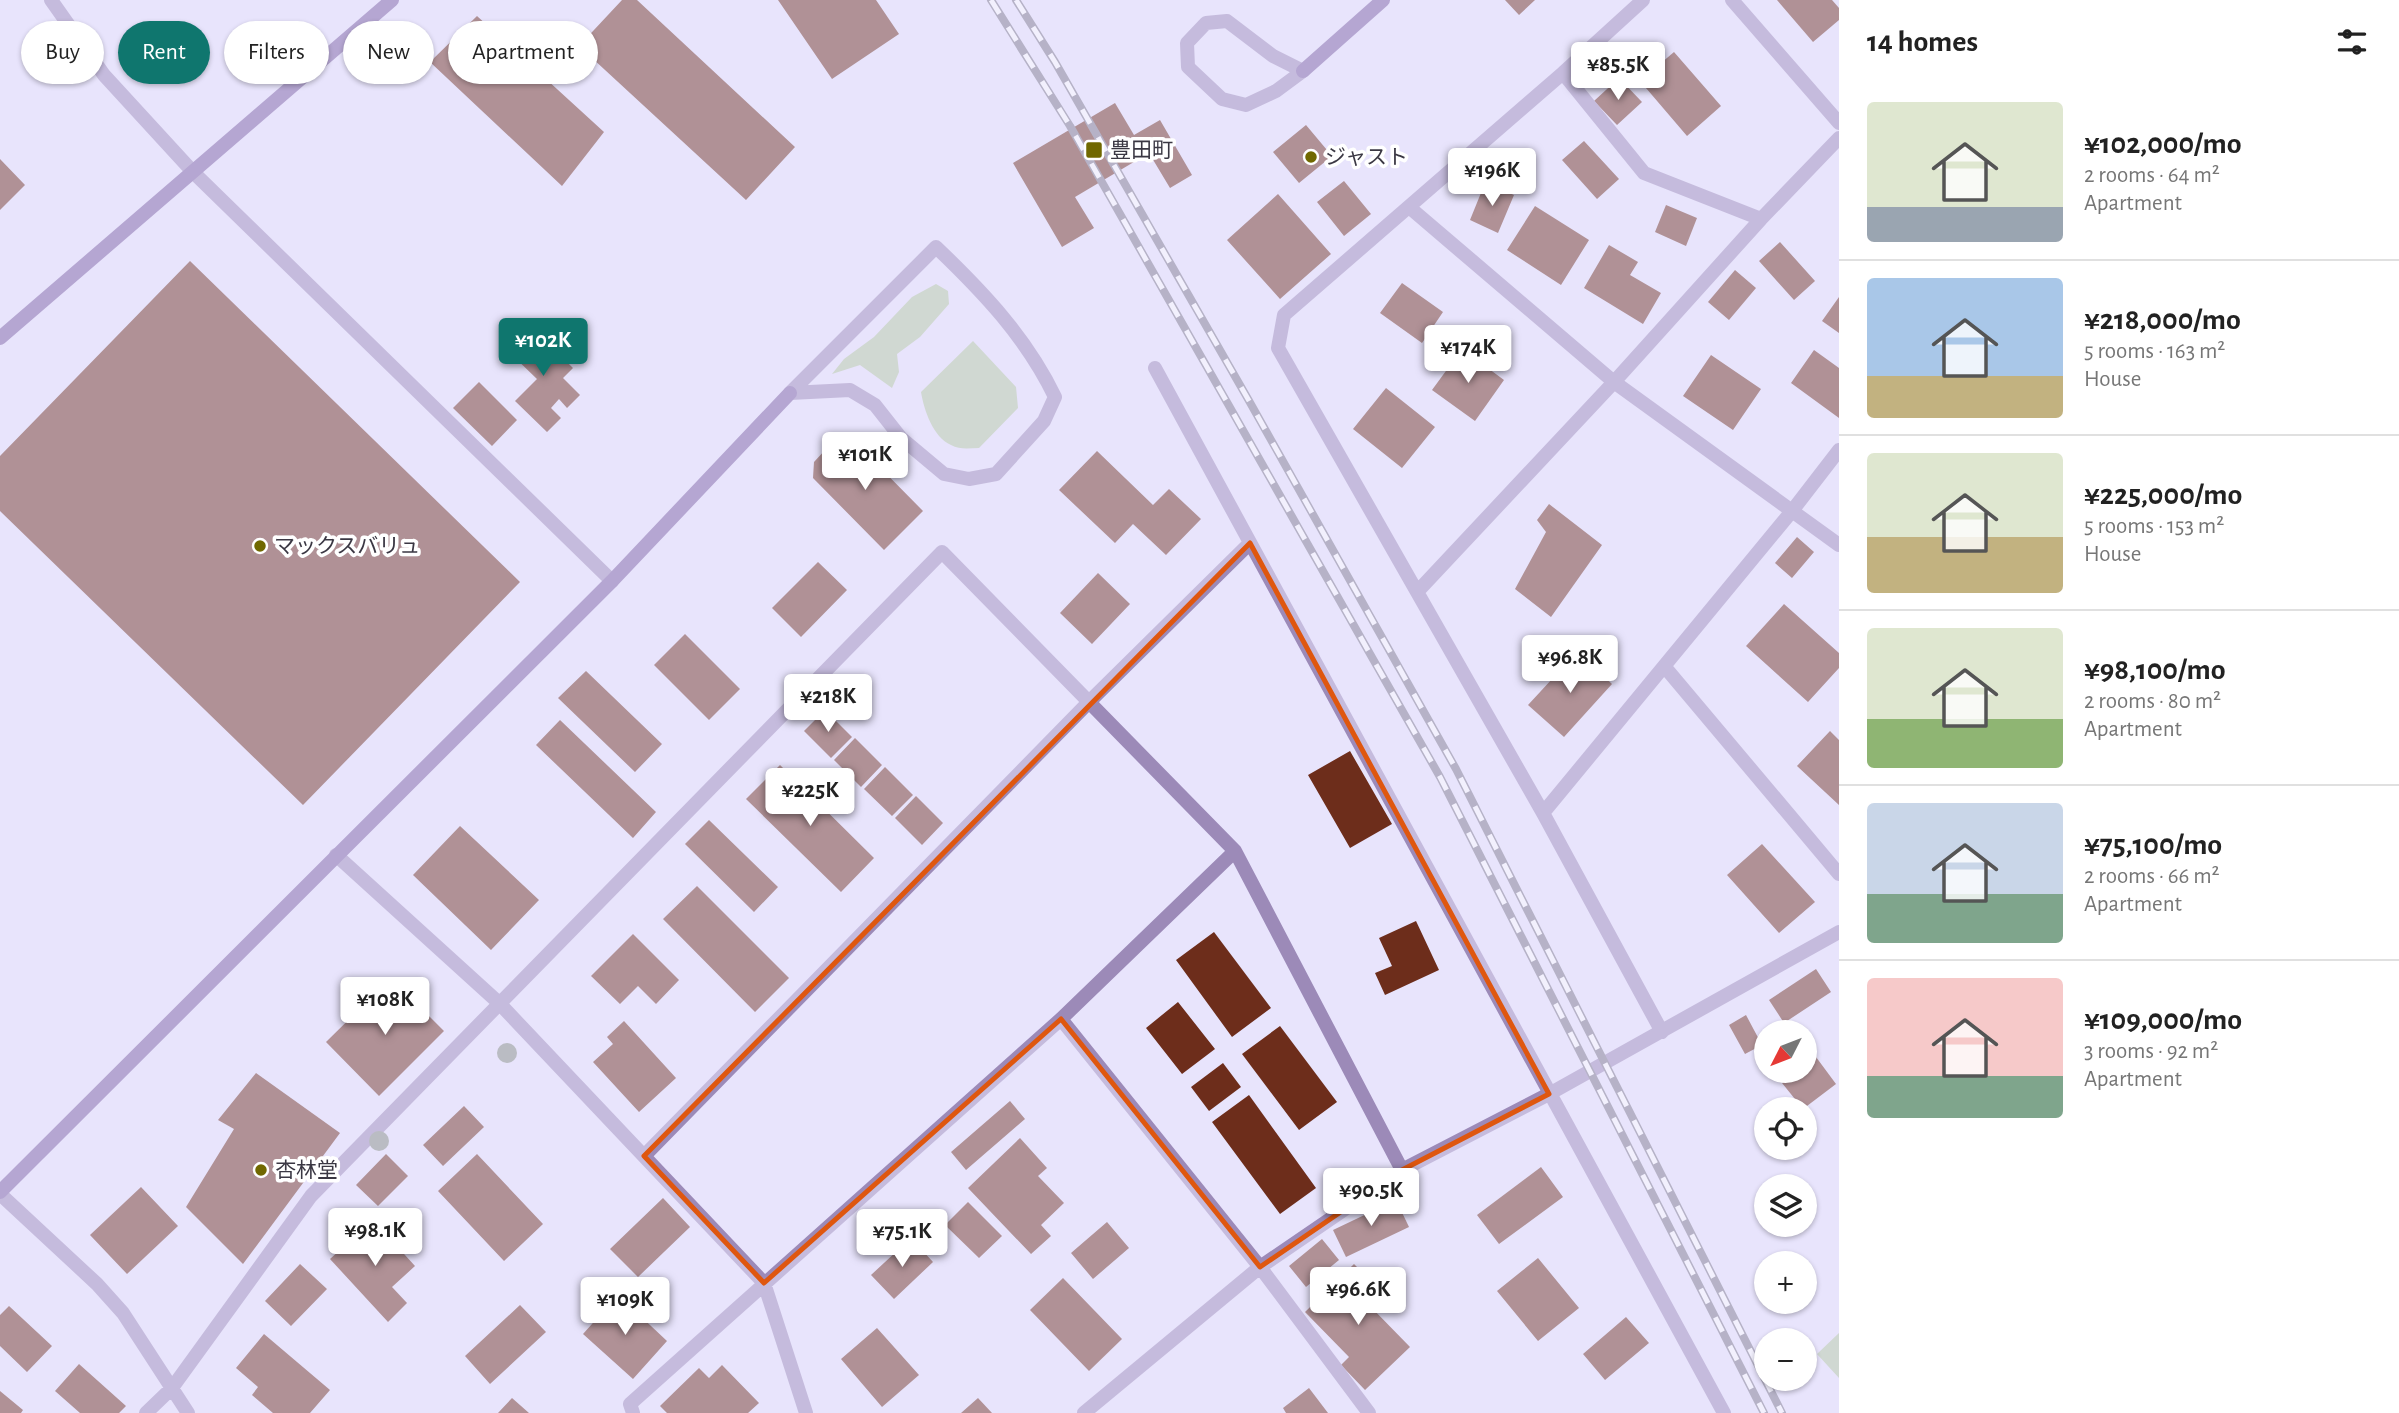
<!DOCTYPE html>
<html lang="en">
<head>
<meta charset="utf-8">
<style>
  body { margin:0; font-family:"Alegreya Sans","Noto Sans JP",sans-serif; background:#f2f2f2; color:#222; height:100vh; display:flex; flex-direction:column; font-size:26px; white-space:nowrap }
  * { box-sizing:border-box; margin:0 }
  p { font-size:23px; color:#767676 }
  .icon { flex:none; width:38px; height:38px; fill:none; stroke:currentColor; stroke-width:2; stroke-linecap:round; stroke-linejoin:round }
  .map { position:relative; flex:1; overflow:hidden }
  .details { display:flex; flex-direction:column; background:#fff; width:560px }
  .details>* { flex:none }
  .banner { position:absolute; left:21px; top:21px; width:665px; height:63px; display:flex; gap:14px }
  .needle { width:46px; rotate:228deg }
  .controls { position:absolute; left:1754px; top:1020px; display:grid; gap:14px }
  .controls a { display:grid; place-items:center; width:63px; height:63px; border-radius:50%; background:#fff; box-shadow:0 2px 5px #0004; font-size:35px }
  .price { position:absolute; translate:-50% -60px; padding:0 16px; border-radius:7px; background:#fff; color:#222; font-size:23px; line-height:46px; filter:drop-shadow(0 2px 4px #0008) }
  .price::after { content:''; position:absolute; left:50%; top:42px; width:21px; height:16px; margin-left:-10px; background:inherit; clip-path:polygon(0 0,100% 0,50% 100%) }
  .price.selected { background:#0f766e; color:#fff }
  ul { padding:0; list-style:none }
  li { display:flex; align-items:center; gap:21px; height:175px; padding:0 28px }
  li+li { border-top:2px solid #e0e0e0 }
  li span { display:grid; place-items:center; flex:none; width:196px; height:140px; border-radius:7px; color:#555 }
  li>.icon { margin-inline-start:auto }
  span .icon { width:84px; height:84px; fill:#fffc; stroke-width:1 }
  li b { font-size:30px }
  h2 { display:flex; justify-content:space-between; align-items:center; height:84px; padding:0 28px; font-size:30px }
  .tag { padding:0 24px; border-radius:32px; background:#fff; box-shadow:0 2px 5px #0004; font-size:24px; line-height:63px }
  .tag.selected { background:#0f766e; color:#fff }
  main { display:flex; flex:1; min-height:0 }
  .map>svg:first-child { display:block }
  .green { fill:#b4ca9f }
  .building { fill:#6d2d1b }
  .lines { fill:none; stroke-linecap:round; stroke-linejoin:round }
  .lane { stroke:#9c8ab8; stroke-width:14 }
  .street { stroke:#9c8ab8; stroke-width:14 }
  .secondary { stroke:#785b9f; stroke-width:14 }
  .rail-casing { stroke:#7a7788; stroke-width:8 }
  .rail { stroke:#fff; stroke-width:5; stroke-dasharray:16; stroke-linecap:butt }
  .tree { fill:#838d7e }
  .marked { fill:none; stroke:#df570f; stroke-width:5; stroke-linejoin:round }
  .poi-dot { fill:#706800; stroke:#fff; stroke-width:2.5 }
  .labels { text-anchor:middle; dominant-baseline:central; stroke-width:7; stroke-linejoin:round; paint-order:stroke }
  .poi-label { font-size:21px; fill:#3a3743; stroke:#fff; text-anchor:start }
</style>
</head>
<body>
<main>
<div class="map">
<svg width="1839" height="1413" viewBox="0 0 1839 1413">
  <rect width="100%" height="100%" fill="#e8e4fc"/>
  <!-- green -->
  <path class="green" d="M 936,284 L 948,291 L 949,304 L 920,337 L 897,354 L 899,372 L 892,388 L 860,365 L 832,374 L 844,359 L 874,337 L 912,297 Z
    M 973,341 L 1016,387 L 1018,408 L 979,448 C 970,448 960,450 951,445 C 933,437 924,410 921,392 Z
    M 1839,1333 L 1839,1378 L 1817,1354 Z"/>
  <!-- building -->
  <path class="building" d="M 622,0 L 637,0 L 795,147 L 746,200 L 579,46 Z
    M 778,0 L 876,0 L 899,34 L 832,79 Z
    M 1505,0 L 1535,0 L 1519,15 Z
    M 1777,0 L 1832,0 L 1839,8 L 1839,20 L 1813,42 Z
    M 477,16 L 604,132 L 562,186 L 430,62 Z
    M 1674,52 L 1721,106 L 1687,136 L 1640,81 Z
    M 1619,78 L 1642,102 L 1617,125 L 1594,101 Z
    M 1115,103 L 1134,135 L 1160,120 L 1192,175 L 1170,188 L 1149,153 L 1075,197 L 1094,228 L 1062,247 L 1013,163 Z
    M 1306,125 L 1332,156 L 1299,183 L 1273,152 Z
    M 1584,141 L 1619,179 L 1597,199 L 1562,160 Z
    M 0,159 L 25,185 L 0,210 Z
    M 1344,181 L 1371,214 L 1344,236 L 1317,202 Z
    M 1485,183 L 1514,195 L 1498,233 L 1470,220 Z
    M 1278,194 L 1331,254 L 1280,299 L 1227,240 Z
    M 1666,205 L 1697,218 L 1686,246 L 1655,232 Z
    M 1535,206 L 1589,240 L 1561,285 L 1507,250 Z
    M 1780,242 L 1815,281 L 1794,300 L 1759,261 Z
    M 1609,245 L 1638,262 L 1630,275 L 1661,293 L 1643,324 L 1584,288 Z
    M 190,261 L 520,582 L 303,805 L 0,511 L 0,456 Z
    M 1735,270 L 1756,288 L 1729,320 L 1708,302 Z
    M 1402,283 L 1443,312 L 1422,343 L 1380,313 Z
    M 1839,297 L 1839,333 L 1822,321 Z
    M 529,325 L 573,368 L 563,378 L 580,395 L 567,408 L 559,399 L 551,408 L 561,418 L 547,432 L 515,401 L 537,379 L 506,349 Z
    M 1462,349 L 1504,380 L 1475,421 L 1432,390 Z
    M 1814,350 L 1839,368 L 1839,418 L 1791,383 Z
    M 1711,355 L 1761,389 L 1733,430 L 1683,396 Z
    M 479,382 L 517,420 L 492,446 L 453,408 Z
    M 1386,388 L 1435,427 L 1402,468 L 1353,429 Z
    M 854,441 L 923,511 L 884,550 L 813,478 L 814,462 L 826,449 L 837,442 Z
    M 1097,451 L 1153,505 L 1169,489 L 1201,519 L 1166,555 L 1133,524 L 1115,543 L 1059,490 Z
    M 1549,504 L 1602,545 L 1551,617 L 1515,589 L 1546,532 L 1537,520 Z
    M 1797,537 L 1814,552 L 1792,578 L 1775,563 Z
    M 818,562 L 847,590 L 801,637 L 772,608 Z
    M 1098,573 L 1130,604 L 1092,644 L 1060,613 Z
    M 1784,604 L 1839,653 L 1839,668 L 1808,702 L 1746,646 Z
    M 685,634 L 740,689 L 709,720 L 654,665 Z
    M 1577,652 L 1612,684 L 1564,737 L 1528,705 Z
    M 586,671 L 662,744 L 635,772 L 558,698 Z
    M 825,710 L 852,737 L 831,758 L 804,731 Z
    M 560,720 L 656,812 L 633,838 L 536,745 Z
    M 1830,731 L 1839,740 L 1839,805 L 1797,766 Z
    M 855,738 L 882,765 L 861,787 L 834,760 Z
    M 1350,751 L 1392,824 L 1350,848 L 1308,775 Z
    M 780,765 L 874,858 L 841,892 L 746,799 Z
    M 885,767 L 913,795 L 892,816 L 864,789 Z
    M 916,796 L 943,823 L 922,845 L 895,818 Z
    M 709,820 L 778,887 L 754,912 L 685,844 Z
    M 460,826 L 539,900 L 491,950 L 413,875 Z
    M 1762,844 L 1815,902 L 1779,933 L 1727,875 Z
    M 697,886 L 789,978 L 755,1012 L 663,919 Z
    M 1416,921 L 1439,970 L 1385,995 L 1375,973 L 1392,966 L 1379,938 Z
    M 1214,932 L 1271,1008 L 1232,1037 L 1176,960 Z
    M 633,934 L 679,980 L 656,1004 L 638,986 L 620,1004 L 591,976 Z
    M 1816,969 L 1831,992 L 1784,1023 L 1769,1000 Z
    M 391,978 L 444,1031 L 379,1096 L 326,1042 Z
    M 1178,1002 L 1215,1049 L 1182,1074 L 1146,1028 Z
    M 1746,1015 L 1762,1045 L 1745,1054 L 1729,1025 Z
    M 624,1021 L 676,1078 L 639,1112 L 593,1062 L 613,1044 L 607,1037 Z
    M 1280,1026 L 1337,1102 L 1299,1130 L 1242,1054 Z
    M 1816,1057 L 1836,1084 L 1803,1109 L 1782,1083 L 1798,1071 L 1804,1071 L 1804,1066 Z
    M 1223,1063 L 1241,1087 L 1209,1111 L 1191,1087 Z
    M 256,1073 L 340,1133 L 243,1264 L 186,1207 L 234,1129 L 218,1120 Z
    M 1249,1095 L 1316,1188 L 1280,1214 L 1212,1122 Z
    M 1010,1101 L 1025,1119 L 966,1170 L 951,1152 Z
    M 464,1106 L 484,1127 L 443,1166 L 423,1145 Z
    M 1020,1138 L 1047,1168 L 1038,1176 L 1064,1203 L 1041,1225 L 1051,1236 L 1031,1254 L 968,1188 Z
    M 386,1154 L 408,1176 L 378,1206 L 356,1185 Z
    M 477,1154 L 543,1224 L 504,1261 L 438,1191 Z
    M 1541,1167 L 1563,1197 L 1499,1244 L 1477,1215 Z
    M 141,1187 L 178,1226 L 127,1274 L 90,1235 Z
    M 663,1198 L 690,1227 L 638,1277 L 610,1249 Z
    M 1396,1200 L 1409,1227 L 1346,1257 L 1333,1230 Z
    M 968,1202 L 1002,1236 L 979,1258 L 945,1225 Z
    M 373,1220 L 415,1266 L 392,1287 L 407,1303 L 388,1322 L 330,1259 Z
    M 1107,1222 L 1129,1248 L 1093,1279 L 1071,1253 Z
    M 911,1238 L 933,1262 L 894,1299 L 871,1275 Z
    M 1322,1239 L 1339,1260 L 1306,1287 L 1289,1266 Z
    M 1538,1258 L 1579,1308 L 1538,1341 L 1497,1291 Z
    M 300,1264 L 327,1289 L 291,1326 L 265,1301 Z
    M 1354,1264 L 1382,1292 L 1369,1305 L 1410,1347 L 1365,1390 L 1341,1365 L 1349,1357 L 1305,1312 Z
    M 1063,1278 L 1122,1339 L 1089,1371 L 1030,1310 Z
    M 618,1295 L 667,1341 L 633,1379 L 583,1334 Z
    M 520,1305 L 546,1332 L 490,1384 L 465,1356 Z
    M 9,1306 L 52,1346 L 27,1372 L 0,1346 L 0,1315 Z
    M 1626,1317 L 1649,1343 L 1605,1380 L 1583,1354 Z
    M 877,1328 L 919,1375 L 882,1407 L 841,1359 Z
    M 264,1334 L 330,1390 L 310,1413 L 273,1413 L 252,1395 L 258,1387 L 236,1368 Z
    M 79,1364 L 126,1406 L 119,1413 L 80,1413 L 55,1391 Z
    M 722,1365 L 759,1403 L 748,1413 L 667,1413 L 660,1406 L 699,1368 L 709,1378 Z
    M 1309,1388 L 1328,1413 L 1286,1413 L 1283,1408 Z
    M 0,1391 L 23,1410 L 21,1413 L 0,1413 Z
    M 512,1398 L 529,1413 L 498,1413 Z
    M 978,1398 L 992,1413 L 961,1413 Z"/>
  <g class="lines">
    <!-- lane -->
    <path class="lane" d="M 1227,21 L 1273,56 L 1303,71 L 1276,91 L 1246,105 L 1222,99 L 1188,67 L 1187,43 L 1206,23 Z"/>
    <!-- street -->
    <path class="street" d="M 51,0 L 104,75 L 193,172 L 612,581
      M 1643,0 L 1563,73 L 1284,315 L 1278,348 L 1543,813 L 1662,1032
      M 1732,0 L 1839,123
      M 1563,73 L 1644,173 L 1761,219
      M 1409,207 L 1614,382 L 1839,545
      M 936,247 C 983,292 1026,337 1055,397 L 1044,421 L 996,474 L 969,479 L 944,474 L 901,438 L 875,405 L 850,390 L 790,393 Z
      M 1155,368 L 1724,1413
      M 1418,591 L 1614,382 L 1761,219 L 1839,138
      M 1664,666 L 1839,874
      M 1543,813 L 1792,511 L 1839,450
      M 336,855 L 499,1003 L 764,1283 L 806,1413
      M 1061,1019 L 1260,1267 L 1369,1413
      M 644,1156 L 1089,702 L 1250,543
      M 0,1194 L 97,1284 L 123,1313 L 188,1413
      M 146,1413 L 172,1388 L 311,1196 L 942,552 L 1235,851 L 1402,1170
      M 633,1413 L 630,1404 L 1061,1019 L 1235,851
      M 1084,1413 L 1260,1267 L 1402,1170 L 1549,1094 L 1839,932"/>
    <!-- secondary -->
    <path class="secondary" d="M 1303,71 L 1383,0
      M 0,338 L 392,0
      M 0,1192 L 612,581 L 790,393"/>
    <!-- rail casing -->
    <g class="rail-casing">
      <path id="rail" d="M 991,0 L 1070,126 L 1440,777 L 1764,1413
        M 1016,0 L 1055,62 L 1248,399 L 1456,769 L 1782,1413"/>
    </g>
    <!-- rail -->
    <use href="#rail" class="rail"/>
  </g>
  <!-- trees -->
  <g class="tree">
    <circle cx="507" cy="1053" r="10"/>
    <circle cx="379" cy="1141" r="10"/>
  </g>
  <!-- marked area -->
  <path d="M0 0H1839V1413H0ZM 1250,543 L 1549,1094 L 1402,1170 L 1260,1267 L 1061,1019 L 764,1283 L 644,1156 Z" fill="#e8e4fc" fill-opacity=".55" fill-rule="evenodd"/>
  <path class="marked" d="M 1250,543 L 1549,1094 L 1402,1170 L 1260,1267 L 1061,1019 L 764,1283 L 644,1156 Z"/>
  <!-- markers -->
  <g class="poi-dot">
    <rect x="1085" y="141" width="18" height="18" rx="3.5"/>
    <circle cx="1311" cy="157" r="7"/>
    <circle cx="260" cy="546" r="7"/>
    <circle cx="261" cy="1170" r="7"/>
  </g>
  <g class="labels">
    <!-- poi labels -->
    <g class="poi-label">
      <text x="1110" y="150">豊田町</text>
      <text x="1325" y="157">ジャスト</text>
      <text x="274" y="546">マックスバリュ</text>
      <text x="275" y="1170">杏林堂</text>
    </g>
  </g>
</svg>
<div class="controls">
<a><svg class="needle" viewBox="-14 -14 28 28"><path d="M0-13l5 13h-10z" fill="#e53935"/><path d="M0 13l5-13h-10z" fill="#767676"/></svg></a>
<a><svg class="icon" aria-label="locate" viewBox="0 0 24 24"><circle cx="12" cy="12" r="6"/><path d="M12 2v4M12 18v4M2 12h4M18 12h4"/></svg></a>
<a><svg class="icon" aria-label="layers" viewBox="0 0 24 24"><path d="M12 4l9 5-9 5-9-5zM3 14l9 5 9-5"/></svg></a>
<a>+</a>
<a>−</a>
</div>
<b class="price" style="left:1618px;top:102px">¥85.5K</b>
<b class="price" style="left:1492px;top:208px">¥196K</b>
<b class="price selected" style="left:543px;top:378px">¥102K</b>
<b class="price" style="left:1468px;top:385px">¥174K</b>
<b class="price" style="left:865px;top:492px">¥101K</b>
<b class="price" style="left:1570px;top:695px">¥96.8K</b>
<b class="price" style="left:828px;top:734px">¥218K</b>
<b class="price" style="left:810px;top:828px">¥225K</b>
<b class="price" style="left:385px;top:1037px">¥108K</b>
<b class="price" style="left:1371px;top:1228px">¥90.5K</b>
<b class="price" style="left:375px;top:1268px">¥98.1K</b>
<b class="price" style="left:902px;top:1269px">¥75.1K</b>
<b class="price" style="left:1358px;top:1327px">¥96.6K</b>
<b class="price" style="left:625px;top:1337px">¥109K</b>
<div class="banner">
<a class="tag">Buy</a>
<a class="tag selected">Rent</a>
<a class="tag">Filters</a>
<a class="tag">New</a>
<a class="tag">Apartment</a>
</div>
</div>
<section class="details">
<h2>14 homes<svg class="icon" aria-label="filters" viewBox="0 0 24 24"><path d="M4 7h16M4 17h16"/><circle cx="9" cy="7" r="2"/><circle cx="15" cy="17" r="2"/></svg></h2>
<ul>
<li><span style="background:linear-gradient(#dfe7d0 75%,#9aa5b1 0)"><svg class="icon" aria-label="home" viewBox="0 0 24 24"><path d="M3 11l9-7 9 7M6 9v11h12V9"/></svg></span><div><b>¥102,000/mo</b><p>2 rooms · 64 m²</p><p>Apartment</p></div></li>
<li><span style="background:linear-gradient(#a9c7e8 70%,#c2b280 0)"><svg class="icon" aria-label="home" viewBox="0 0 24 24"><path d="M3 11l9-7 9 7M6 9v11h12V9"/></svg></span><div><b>¥218,000/mo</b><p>5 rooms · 163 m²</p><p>House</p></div></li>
<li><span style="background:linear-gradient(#dfe7d0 60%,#c2b280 0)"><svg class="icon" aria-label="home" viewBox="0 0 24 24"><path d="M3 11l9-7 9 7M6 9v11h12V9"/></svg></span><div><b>¥225,000/mo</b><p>5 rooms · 153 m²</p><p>House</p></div></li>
<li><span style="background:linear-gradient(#dfe7d0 65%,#8fb573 0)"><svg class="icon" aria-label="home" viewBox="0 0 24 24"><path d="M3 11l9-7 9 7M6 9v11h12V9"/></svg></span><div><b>¥98,100/mo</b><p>2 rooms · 80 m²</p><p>Apartment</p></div></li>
<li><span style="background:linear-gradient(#c9d6e8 65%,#7fa58c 0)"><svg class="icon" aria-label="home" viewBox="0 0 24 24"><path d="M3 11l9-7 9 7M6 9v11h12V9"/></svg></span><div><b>¥75,100/mo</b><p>2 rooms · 66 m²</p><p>Apartment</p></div></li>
<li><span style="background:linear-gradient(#f6c9c9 70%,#7fa58c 0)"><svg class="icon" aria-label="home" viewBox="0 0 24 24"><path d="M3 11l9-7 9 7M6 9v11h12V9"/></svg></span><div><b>¥109,000/mo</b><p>3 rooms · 92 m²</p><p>Apartment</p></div></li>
</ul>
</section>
</main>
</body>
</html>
